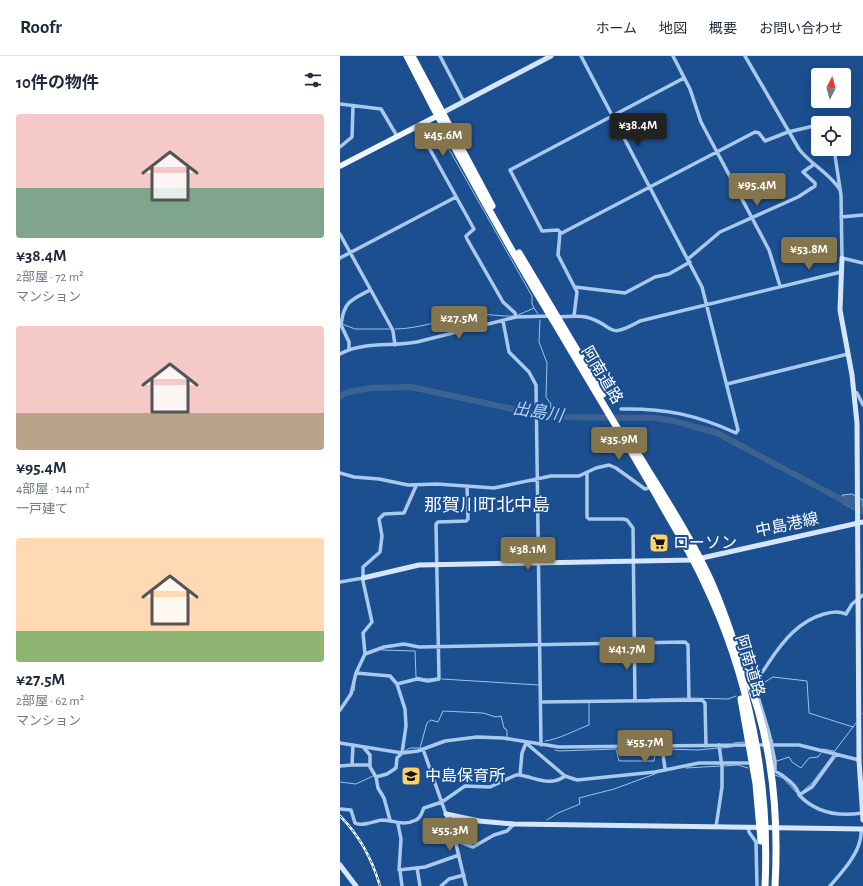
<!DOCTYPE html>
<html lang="ja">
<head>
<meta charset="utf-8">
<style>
  body { margin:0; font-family:"Alegreya Sans","Noto Sans JP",sans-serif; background:#f6f6f7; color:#1f2937; height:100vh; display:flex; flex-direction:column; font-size:15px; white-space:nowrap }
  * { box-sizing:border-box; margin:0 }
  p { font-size:13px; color:#747a83 }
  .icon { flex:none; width:22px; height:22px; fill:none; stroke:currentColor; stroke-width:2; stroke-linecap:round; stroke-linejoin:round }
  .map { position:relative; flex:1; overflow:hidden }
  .side { display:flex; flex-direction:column; background:#fff; width:340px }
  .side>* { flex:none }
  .needle { width:26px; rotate:6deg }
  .tools { position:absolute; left:471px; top:12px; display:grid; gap:8px }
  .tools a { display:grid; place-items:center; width:40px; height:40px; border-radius:4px; background:#fff; box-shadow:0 4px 16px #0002; font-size:20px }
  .price { position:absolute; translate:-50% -34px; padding:0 9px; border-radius:4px; background:#84754c; color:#fff; font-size:13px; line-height:26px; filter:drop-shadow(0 1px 2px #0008) }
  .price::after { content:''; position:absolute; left:50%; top:24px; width:12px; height:9px; margin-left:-6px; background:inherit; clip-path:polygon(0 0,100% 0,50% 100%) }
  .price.active { background:#222; color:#fff }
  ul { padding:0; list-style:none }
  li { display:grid; align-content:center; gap:8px; height:212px; padding:0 16px }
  li span { display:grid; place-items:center; height:124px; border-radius:4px; color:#555 }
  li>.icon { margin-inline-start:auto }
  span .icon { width:72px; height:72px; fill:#fffc; stroke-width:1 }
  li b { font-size:17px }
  h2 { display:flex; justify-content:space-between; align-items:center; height:48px; padding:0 16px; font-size:17px }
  header { display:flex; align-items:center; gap:24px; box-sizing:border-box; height:56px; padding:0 20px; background:#fff; border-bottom:1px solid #e0e1e3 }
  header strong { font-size:19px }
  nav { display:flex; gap:22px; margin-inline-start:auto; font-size:14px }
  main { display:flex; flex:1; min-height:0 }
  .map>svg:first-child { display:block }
  .water { fill:#3c6290; stroke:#9cc4f0 }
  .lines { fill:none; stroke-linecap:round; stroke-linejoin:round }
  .stream { stroke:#9cc4f0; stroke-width:1 }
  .river { stroke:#3c6290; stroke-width:6 }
  .street { stroke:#a9c9ee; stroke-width:3.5 }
  .secondary { stroke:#d6e6fa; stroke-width:5 }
  .primary { stroke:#f0f6ff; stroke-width:5.5 }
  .highway { stroke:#fff; stroke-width:7 }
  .rail-casing { stroke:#fff; stroke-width:2.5 }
  .rail { stroke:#1b4f8f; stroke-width:1; stroke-dasharray:3; stroke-linecap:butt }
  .labels { text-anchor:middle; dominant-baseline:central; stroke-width:4; stroke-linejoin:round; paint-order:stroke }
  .street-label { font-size:16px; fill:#fff; stroke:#1b4f8f }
  .poi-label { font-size:16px; fill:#fff; stroke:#1b4f8f; text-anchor:start }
  .water-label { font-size:17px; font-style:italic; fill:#b5d3f5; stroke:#1b4f8f }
  .quarter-label { font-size:18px; fill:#fff; stroke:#1b4f8f }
</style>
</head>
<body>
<header>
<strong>Roofr</strong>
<nav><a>ホーム</a><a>地図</a><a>概要</a><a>お問い合わせ</a></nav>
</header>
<main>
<section class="side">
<h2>10件の物件<svg class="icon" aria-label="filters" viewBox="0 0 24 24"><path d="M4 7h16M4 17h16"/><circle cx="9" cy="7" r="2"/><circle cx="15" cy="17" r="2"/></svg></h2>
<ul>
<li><span style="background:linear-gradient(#f6c9c9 60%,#7fa58c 0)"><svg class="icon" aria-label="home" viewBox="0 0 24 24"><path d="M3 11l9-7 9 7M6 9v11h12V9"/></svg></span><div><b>¥38.4M</b><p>2部屋 · 72 m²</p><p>マンション</p></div></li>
<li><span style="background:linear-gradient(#f6c9c9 70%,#b9a48a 0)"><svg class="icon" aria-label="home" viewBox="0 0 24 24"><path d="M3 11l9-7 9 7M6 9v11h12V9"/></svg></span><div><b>¥95.4M</b><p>4部屋 · 144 m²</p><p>一戸建て</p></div></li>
<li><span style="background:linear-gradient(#ffd9b3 75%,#8fb573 0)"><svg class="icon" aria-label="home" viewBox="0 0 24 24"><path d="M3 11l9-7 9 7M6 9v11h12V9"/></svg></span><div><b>¥27.5M</b><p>2部屋 · 62 m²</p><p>マンション</p></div></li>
</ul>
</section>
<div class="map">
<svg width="523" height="830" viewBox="0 0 523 830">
  <rect width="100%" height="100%" fill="#1b4f8f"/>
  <!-- water -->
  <path class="water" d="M 512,438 L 523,444 L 523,458 L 504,448 L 502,439 Z"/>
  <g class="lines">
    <!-- stream -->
    <path class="stream" d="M 90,69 L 97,72 L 192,240 L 192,248 L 194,252
      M 135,259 C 147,257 161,261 174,260
      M 178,259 L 194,252 L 198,258
      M 200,264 L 199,286 L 207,307 L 206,341 L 211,348 L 210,361
      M 2,268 L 15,273 L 49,273
      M 55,273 C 79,273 103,263 127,260
      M 42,594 L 75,595 L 76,621 L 87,623 L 97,622
      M 102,623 L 199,629
      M 417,631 L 433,621 L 467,625 L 469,657 L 513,671
      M 14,635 L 15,628
      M 350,642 L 388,643 L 396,640
      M 310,643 L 347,642
      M 523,658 L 523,657
      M 432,683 L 433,687
      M 205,685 C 220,683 235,674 249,669 L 249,647
      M 394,687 L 405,686
      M 381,692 L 392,691
      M 324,693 L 358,694 L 378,692
      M 483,693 L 494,695
      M 215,694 L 219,695 L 276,693 L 279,705 L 314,705 L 316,693 L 320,693
      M 65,695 L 70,692 L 80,692 L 87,667 L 91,664 L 98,666 L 103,655 L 143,657 L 156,661 L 161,660 L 164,672 L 167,674 L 167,681
      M 494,696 L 516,667
      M 437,705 L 449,701 L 452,706 L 461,712 L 469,702 L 478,701 L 481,697
      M 384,710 L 398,709 L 408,712
      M 346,712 L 380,710
      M 435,719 L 443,722 L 456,736
      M 0,726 L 16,728 L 33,720
      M 463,735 L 473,726 L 493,699
      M 207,764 L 218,757 L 240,748 L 239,742 L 274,733 L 315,718"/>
    <!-- river -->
    <path class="river" d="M 0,340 L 8,336 L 31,332 L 71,331 L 210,361 L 315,362 L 334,365 L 377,377 L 523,455"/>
    <!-- street -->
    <path class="street" d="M 100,0 L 124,46
      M 241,0 L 362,231 L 398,374 L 396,377 C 357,359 325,352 281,353
      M 333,0 L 350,33 L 361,66 L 429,194 L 440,230
      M 405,0 L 459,93 C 470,108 491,118 500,134
      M 0,48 L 41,53 L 57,80
      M 77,70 L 134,173 L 126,180 L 127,183 L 163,246 L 175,257 L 176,261
      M 0,91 L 12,81 L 13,50
      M 494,93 L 501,139 L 502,202 L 523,207
      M 501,161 L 523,159
      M 0,178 L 50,269 L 53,275 L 55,289
      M 220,178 L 415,76 L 419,77 L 425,85 L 448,76 L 478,69
      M 0,202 L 116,141
      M 348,203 L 380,176 L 458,141 L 475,130 L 475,127 L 463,116 L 473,109
      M 235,231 L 285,237 L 315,221 L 329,218 L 350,206
      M 234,260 L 237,236 L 218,199 L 220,176 L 218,174 L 202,175 L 170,114 L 344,22
      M 218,261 C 227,261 237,259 246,261 C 277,269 264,285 300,265 L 501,216
      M 163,265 L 169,296 L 189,316 L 196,329 L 201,689
      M 9,294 L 9,286 L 1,269 C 4,245 11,244 30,234
      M 0,298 C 23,285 52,291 77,286 L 176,261 L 210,260
      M 387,328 L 508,298
      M 514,336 L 517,337 L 523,349
      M 0,417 L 14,421 L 39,423 L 68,429 L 97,428 L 154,432 L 211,420 L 239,420 L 256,412 L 269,409 L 276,412 L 305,433 L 312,431
      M 247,417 L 247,461 L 249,463 L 283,463 L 287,464 L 293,472 L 295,645
      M 0,526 L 23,522
      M 25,598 L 44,591 L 64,588 L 79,591 L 345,586 L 348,589 L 349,644
      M 16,617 L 50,620 L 57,628 L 65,653 L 66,670 L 62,697 L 57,702 L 56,712 L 47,718 L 36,721
      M 57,628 L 77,623 L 88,625 L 99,623 L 96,468 L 98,466 L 126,465 L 128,463 L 127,430
      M 201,646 L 362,644 L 365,647 L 366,690
      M 0,654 L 11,638 L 16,617 L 25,598 L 23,577 L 32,566 L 23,525 L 23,511 L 40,496 L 42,480 L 39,463 L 44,458 L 64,457 L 76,430
      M 429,677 L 435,705 L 435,715 C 443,719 458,730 459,739 L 472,731 L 496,698
      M 425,678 L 429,677 L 413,624 C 421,619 424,614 429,606 C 443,585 459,565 484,558 C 492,556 498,555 506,558 L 512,548 L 523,539
      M 0,687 L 62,697 L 78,695 L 105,685 L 137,681 L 163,682 L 219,691 L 409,689
      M 13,689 L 12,709 L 30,709
      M 415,689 L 459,689 L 519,704
      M 322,691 L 325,713
      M 24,692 L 30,699 L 30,711 L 36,721 L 38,732 L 44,742 L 50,764
      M 83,693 L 115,784 L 126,830
      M 0,710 L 12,709
      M 225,720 C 210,731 197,722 180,719 L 182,697 L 186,687 L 225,720 L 237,724 L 315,716 L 359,707 L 408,707
      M 459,739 C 476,757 497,761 522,757
      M 0,753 L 11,754 L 15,767 C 23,771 34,765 42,764 C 55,764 62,771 76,764 C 82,761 81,757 84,752 L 102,746 L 125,730 L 150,731 L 176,719 L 180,719
      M 58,768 L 61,783 L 59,814 L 85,811 L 119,799
      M 376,771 L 382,731 L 382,711 L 379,689
      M 408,771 L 409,776 L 416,786 L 417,830
      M 115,784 L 133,791 L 154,779 L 167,775 L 174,768
      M 77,812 L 80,830
      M 60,815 L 62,830
      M 101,830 L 109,823 L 124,819
      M 490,830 C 503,815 523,794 521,773"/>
    <!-- secondary -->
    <path class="secondary" d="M 102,57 L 211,0
      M 502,202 L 500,254 L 512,319 L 517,367 L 519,704 L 523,764
      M 23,522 L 79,509 L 353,504 L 523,466
      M 106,758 L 139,765 L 174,768 L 523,773
      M 0,809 L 16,830"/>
    <!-- primary -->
    <path class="primary" d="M 0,110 L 101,58"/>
    <!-- highway -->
    <path class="highway" d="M 67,0 C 114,93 165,185 219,274 C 253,332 289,390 322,449 C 336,474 352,499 364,526 C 409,619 430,726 425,830
      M 72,0 L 152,150
      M 179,197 L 263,338
      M 295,393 C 321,436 349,478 370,523 C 384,554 395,588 405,621
      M 405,616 C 432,683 439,758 435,830
      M 401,643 L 416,728 L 421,785"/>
    <!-- rail casing -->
    <g class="rail-casing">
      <path id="rail" d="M 0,760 C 20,780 32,803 40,830"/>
    </g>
    <!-- rail -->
    <use href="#rail" class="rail"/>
  </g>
  <!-- icons -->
  <defs>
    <g id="supermarket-square" transform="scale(1)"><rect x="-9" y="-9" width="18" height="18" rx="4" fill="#ffd166" stroke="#1b4f8f"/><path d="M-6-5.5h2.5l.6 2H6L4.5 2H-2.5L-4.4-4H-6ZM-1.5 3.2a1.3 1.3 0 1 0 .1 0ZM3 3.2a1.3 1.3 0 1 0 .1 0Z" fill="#111"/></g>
    <g id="school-square" transform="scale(1)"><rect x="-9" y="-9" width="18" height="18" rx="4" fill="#ffd166" stroke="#1b4f8f"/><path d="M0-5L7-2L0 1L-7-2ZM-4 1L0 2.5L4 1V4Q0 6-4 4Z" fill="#111"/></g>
  </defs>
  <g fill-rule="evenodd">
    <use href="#supermarket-square" x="319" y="487"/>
    <use href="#school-square" x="71" y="720"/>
  </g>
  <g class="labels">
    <!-- street labels -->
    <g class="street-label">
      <text transform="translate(262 319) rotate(59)">阿南道路</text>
      <text transform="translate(447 469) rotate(-12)">中島港線</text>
      <text transform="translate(410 610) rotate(73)">阿南道路</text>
    </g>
    <!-- poi labels -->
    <g class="poi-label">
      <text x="333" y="487">ローソン</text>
      <text x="85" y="720">中島保育所</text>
    </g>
    <!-- water labels -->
    <g class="water-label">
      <text transform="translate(198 356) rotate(9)">出島川</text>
    </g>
    <!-- quarter labels -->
    <g class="quarter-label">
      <text x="147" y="450">那賀川町北中島</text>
    </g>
  </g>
</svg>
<div class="tools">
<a><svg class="needle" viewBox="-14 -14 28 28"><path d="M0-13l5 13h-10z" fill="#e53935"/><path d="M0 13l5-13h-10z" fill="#747a83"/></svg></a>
<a><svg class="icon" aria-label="locate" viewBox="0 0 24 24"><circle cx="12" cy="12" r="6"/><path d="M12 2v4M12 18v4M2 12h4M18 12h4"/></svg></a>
</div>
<b class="price active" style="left:298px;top:91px">¥38.4M</b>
<b class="price" style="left:103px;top:101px">¥45.6M</b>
<b class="price" style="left:417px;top:151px">¥95.4M</b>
<b class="price" style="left:469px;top:215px">¥53.8M</b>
<b class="price" style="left:119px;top:284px">¥27.5M</b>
<b class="price" style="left:279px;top:405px">¥35.9M</b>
<b class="price" style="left:188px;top:515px">¥38.1M</b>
<b class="price" style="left:287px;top:615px">¥41.7M</b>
<b class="price" style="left:305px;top:708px">¥55.7M</b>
<b class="price" style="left:110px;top:796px">¥55.3M</b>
</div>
</main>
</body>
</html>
